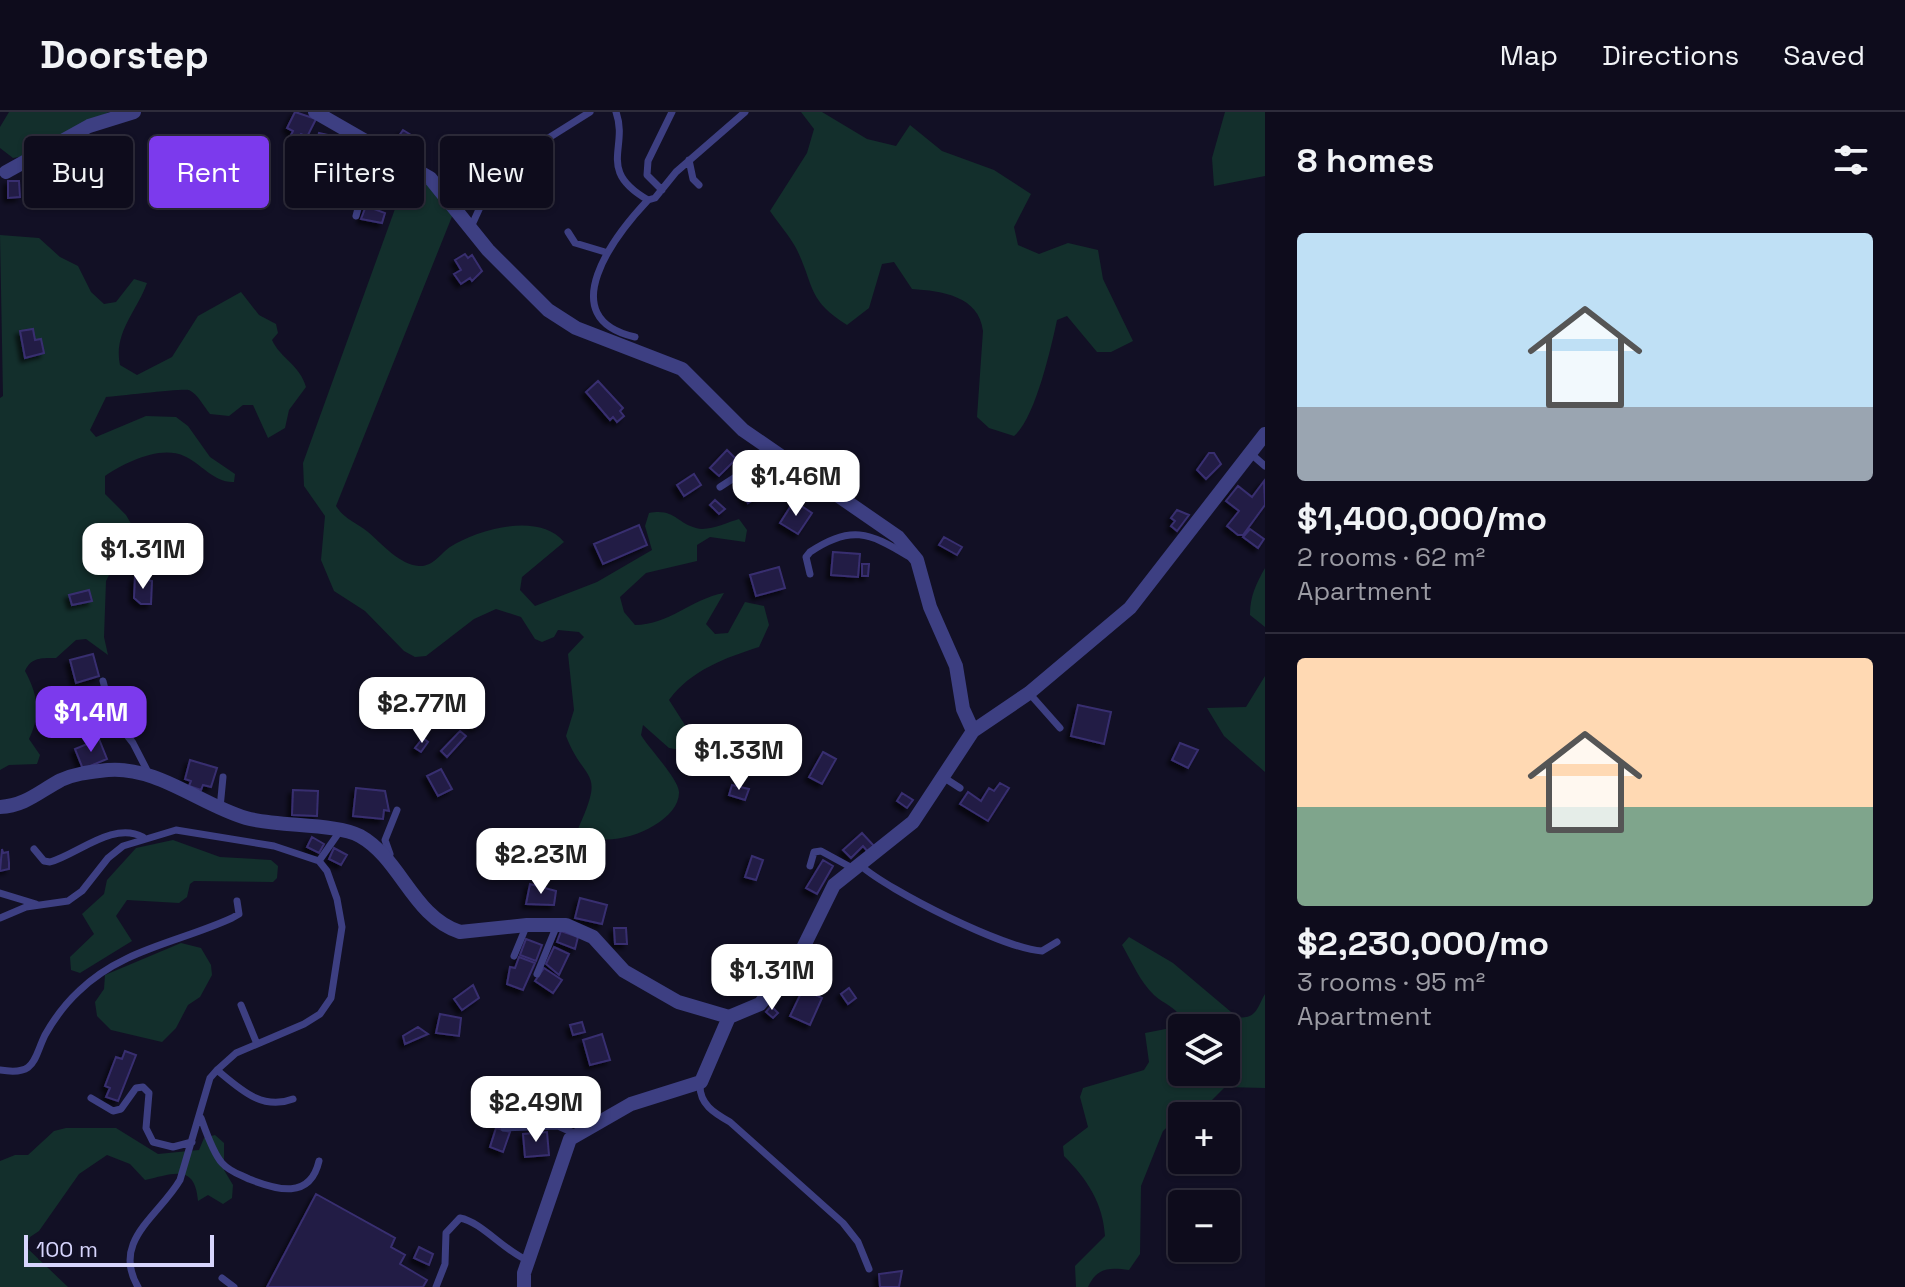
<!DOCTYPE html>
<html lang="en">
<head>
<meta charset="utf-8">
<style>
  body { margin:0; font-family:"Space Grotesk",sans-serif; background:#1c1a29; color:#f1f3f6; height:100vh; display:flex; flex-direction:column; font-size:30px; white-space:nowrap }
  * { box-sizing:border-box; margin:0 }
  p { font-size:26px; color:#9b9ba3 }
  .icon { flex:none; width:44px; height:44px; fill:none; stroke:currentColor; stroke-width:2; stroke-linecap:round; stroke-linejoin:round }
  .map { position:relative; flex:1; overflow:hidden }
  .side { display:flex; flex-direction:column; background:#0e0c1c; width:640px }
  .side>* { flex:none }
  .banner { position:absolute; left:24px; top:24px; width:760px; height:72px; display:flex; gap:16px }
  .controls { position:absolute; left:1168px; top:902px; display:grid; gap:16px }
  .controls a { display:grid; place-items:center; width:72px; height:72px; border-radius:8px; background:#0e0c1c; box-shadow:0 2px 6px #0004,0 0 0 2px #2e2c3b; font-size:40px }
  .scale { position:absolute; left:24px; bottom:20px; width:190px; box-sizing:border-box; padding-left:8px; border:4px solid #d7d5fd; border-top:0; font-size:22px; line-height:28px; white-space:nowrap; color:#d7d5fd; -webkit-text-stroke:6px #121025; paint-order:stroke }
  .price { position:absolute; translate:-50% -68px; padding:0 18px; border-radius:16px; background:#fff; color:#222; font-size:26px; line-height:52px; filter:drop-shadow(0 2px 4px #0008) }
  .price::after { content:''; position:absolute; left:50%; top:48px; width:24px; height:18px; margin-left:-12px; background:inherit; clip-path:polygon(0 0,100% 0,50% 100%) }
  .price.current { background:#7c3aed; color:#fff }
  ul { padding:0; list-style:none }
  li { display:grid; align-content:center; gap:16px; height:424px; padding:0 32px }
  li+li { border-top:2px solid #2e2c3b }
  li span { display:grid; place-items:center; height:248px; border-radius:8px; color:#555 }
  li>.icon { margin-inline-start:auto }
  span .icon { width:144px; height:144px; fill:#fffc; stroke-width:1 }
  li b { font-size:34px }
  h2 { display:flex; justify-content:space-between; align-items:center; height:96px; padding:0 32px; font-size:34px }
  .pill { padding:0 28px; border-radius:8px; background:#0e0c1c; box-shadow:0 2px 6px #0004,0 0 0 2px #2e2c3b; font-size:28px; line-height:72px }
  .pill.current { background:#7c3aed; color:#fff }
  header { display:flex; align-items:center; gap:48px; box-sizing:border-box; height:112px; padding:0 40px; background:#0e0c1c; border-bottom:2px solid #2e2c3b }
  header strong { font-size:38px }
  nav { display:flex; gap:44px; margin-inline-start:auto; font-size:28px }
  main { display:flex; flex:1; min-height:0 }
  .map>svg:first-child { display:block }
  .green { fill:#132f2c; fill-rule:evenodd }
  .building { fill:#221d45; stroke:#382f70; stroke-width:2; filter:url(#shadow) }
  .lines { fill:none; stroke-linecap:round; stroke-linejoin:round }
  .lane { stroke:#3d3f82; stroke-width:7 }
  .street { stroke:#3d3f82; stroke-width:14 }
</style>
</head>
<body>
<header>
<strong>Doorstep</strong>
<nav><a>Map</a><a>Directions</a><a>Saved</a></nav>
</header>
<main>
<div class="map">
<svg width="1265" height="1175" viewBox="0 0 1265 1175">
  <defs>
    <filter id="shadow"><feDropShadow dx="-4" dy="4" stdDeviation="2" flood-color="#0009"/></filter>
  </defs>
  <rect width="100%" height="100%" fill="#121025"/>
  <!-- green -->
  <path class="green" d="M 9,0 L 109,0 L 54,26 L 31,43 L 13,46 L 0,36 L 0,15 Z
    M 801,0 L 822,0 L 867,27 L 896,34 L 910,13 L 942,39 L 994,58 L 1031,82 L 1014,115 L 1018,133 L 1039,142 L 1068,131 L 1098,138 L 1103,167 L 1133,229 L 1111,240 L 1097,240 L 1067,204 L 1057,208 C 1051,236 1035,307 1014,324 L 989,316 L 977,305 L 983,219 C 979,184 942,179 912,177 L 894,150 L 882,152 L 869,196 L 847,213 C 806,187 815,174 796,136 C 789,123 778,111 770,99 L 807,41 L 814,17 Z
    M 1225,0 L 1265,0 L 1265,64 L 1214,74 L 1212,46 Z
    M 408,61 L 421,66 L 453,102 L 336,394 C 345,408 356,410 368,420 C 382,432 400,453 419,454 C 433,455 440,442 450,435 C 479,417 539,400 564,430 L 522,465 L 520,478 L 535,494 L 597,470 L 652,438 L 645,414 L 649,401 C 674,396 677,411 696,416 C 708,420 728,410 739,407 L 747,418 L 745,430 L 710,425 L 697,433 L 697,449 L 646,461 L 620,485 L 624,500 L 635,513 C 669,513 691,487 724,481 L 706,512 L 715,522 L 728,521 L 745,490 L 764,494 L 769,513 L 759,535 C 725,546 691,558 669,588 L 692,624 L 686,639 L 669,636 L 643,613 L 641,623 C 650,638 678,666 679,680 C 680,714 601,744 578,717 C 606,655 585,673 566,624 L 574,598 L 568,542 L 584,525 L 579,520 L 558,518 L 554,525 L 542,530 L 535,527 L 521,505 L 496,497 L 474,507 L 426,544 L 415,545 L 404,539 L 365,499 L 334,479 L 321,448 L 325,404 L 304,374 L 303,351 Z
    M 0,123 L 39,126 L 60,145 L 78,154 L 91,180 L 104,192 L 116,190 L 134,167 L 147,171 C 137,199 113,221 120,253 L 137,263 L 172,245 L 198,204 L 241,180 L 259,203 L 276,212 L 278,221 L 272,228 C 280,246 300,253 306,275 L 289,298 L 285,316 L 268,326 L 253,293 L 243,293 L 229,304 L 210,302 C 204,295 198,282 189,278 C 184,276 119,284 106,285 L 90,318 L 96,325 L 146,304 L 176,305 L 188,314 L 210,345 L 235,362 L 234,370 C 214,371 202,352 184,344 C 160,333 124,351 105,364 L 105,382 L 126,403 L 148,441 L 146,450 L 110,461 L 106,469 L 104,525 L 108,543 L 86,527 L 76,528 L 56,546 C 42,546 31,545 25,559 C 38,583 41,602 29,627 L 40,643 L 37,652 L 9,653 L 0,658 L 0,286 L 3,284 Z
    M 1265,456 L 1265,515 L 1250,503 C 1250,484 1256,472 1265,456 Z
    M 1265,564 L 1265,660 L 1224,624 L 1207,596 L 1246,595 Z
    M 173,728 L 220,745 L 271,748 L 278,754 L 277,766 L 273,770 L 194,769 L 190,772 L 187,785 L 179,791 L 127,788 L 116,804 L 132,829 L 80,861 L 71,858 L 70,845 L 94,822 L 82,802 L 104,782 L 107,768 L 136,736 Z
    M 1129,825 L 1173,851 L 1237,905 C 1256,908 1257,896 1265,882 L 1265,976 L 1225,975 L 1205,995 L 1178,1005 L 1163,1019 L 1141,1074 L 1140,1142 L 1129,1158 C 1108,1155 1097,1156 1088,1175 L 1076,1175 L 1075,1154 L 1105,1124 C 1103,1091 1087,1067 1064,1044 L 1063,1034 L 1088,1015 L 1080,985 L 1083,976 L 1144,958 L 1149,950 L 1145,921 L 1176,915 L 1183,909 C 1177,895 1165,893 1154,883 C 1140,870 1132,850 1122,833 ZM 1182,916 L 1226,916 L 1226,960 L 1182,960 Z
    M 181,831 L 201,836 L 211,853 L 212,863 L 200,885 L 188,893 L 176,916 L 162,930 L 111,918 L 97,904 L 95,890 L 104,877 L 105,863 Z
    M 66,1016 L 116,1016 L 158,1042 L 199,1038 L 204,1026 L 215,1023 L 224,1031 L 224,1058 L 233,1073 L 232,1086 L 223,1092 L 208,1083 L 198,1089 C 195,1051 173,1062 145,1068 L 130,1052 L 107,1043 L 79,1062 L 39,1119 L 30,1125 L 26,1135 L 68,1175 L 0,1175 L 0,1049 L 15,1043 L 28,1043 L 54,1019 Z"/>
  <!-- building -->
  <path class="building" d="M 295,0 L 316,7 L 307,25 L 301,22 L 298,28 L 290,25 L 293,19 L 287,16 Z
    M 403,18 L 424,31 L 413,47 L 392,34 Z
    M 319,21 L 350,28 L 346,46 L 314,44 Z
    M 8,69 L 19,69 L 20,85 L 8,86 Z
    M 372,71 L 383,75 L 381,80 L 370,76 Z
    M 366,94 L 385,101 L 382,111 L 361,107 Z
    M 465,142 L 468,146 L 472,143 L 482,159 L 472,169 L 470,166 L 461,172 L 454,162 L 461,158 L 455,148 Z
    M 33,217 L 35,228 L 41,227 L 44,241 L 25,246 L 20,219 Z
    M 598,269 L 623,296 L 620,299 L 624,304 L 617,310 L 613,305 L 610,308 L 586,280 Z
    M 727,338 L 736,347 L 719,364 L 710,356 Z
    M 1209,341 L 1214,341 L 1221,352 L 1206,367 L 1197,358 Z
    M 694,362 L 701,373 L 684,384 L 677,373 Z
    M 759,367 L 767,379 L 748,391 L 740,378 Z
    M 1264,369 L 1265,393 L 1243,423 L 1238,423 L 1227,414 L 1239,399 L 1226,389 L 1238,374 L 1252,385 Z
    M 715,388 L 725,397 L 719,402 L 710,393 Z
    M 794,389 L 812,401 L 798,422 L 780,411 Z
    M 1177,398 L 1189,403 L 1177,419 L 1171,414 L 1175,409 L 1171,406 Z
    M 639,413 L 647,433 L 603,452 L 594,432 Z
    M 1250,417 L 1264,427 L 1258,436 L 1243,425 Z
    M 944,425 L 962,435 L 957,443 L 939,433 Z
    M 833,440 L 860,442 L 858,465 L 831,463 Z
    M 862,452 L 869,452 L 868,464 L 862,464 Z
    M 779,455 L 785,476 L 756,484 L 750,463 Z
    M 135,465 L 152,469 L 151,492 L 141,492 L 134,486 Z
    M 89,478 L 92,489 L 72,493 L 69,483 Z
    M 93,542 L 99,564 L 76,571 L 70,548 Z
    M 448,586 L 481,608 L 476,615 L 456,602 L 451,609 L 438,601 Z
    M 1078,593 L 1111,600 L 1104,632 L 1071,624 Z
    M 460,619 L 466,624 L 447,645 L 441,639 Z
    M 423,626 L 428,630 L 421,640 L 415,636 Z
    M 99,627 L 107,647 L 83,657 L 75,637 Z
    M 1180,631 L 1198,638 L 1188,656 L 1172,648 Z
    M 823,640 L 836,647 L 822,672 L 809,665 Z
    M 190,648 L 217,656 L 211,675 L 203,673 L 201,678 L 189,674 L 191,669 L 185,667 Z
    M 441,657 L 452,677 L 438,684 L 427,664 Z
    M 1000,671 L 1009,676 L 988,709 L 960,692 L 968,680 L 981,689 L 989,676 L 994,679 Z
    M 732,673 L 749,677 L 745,688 L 729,683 Z
    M 356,676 L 385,679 L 389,699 L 384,698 L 383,707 L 353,704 Z
    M 293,678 L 318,679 L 317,704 L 292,703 Z
    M 902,681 L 913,688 L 907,696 L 897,689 Z
    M 862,721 L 874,734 L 868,740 L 863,734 L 851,746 L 843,738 Z
    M 312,725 L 324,732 L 319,741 L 307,735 Z
    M 334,736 L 347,743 L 341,753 L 329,747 Z
    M 2,737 L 3,741 L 8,740 L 9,751 L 9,757 L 0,759 Z
    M 752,744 L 763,748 L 756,768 L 745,765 Z
    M 823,748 L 833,754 L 817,782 L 806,776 Z
    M 530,772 L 556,779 L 554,793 L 526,792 Z
    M 580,786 L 607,793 L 602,812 L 575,806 Z
    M 614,816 L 626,816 L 627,832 L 615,832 Z
    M 561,819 L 578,825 L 575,837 L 557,830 Z
    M 526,827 L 542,833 L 536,849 L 520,843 Z
    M 554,835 L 569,842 L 559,863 L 546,852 Z
    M 519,845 L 535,851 L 523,878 L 507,872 L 510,855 L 515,856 Z
    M 544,856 L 562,868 L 553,881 L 535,869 Z
    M 473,873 L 479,886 L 462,898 L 454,887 Z
    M 849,876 L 856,886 L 848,892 L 841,882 Z
    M 803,877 L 822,886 L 810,913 L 790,904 Z
    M 771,894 L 778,901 L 773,906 L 766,900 Z
    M 440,902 L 461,906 L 459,924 L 436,921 Z
    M 582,910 L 585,920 L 573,923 L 570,913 Z
    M 418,915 L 428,922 L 405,932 L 403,924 Z
    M 602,922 L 610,948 L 590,953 L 583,928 Z
    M 125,939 L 136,943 L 118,989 L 106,985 L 110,976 L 105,974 L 116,945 L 122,947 Z
    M 496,1016 L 510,1020 L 503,1040 L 490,1035 Z
    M 547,1020 L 549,1043 L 525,1045 L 523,1022 Z
    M 316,1082 L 395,1126 L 391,1135 L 405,1143 L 400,1152 L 427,1168 L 423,1175 L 267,1175 Z
    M 419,1135 L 433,1142 L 429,1153 L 414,1146 Z
    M 902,1159 L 899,1175 L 880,1175 L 879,1162 Z"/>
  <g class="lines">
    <!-- lane -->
    <path class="lane" d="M 616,0 C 629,36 596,58 648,88 L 655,86 L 676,60 L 745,0
      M 689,48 L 693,67 L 699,73
      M 457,68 L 482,91
      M 662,78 L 647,63 L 648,49 L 672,0
      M 356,104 L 367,63 L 380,39
      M 471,115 L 492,69 L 507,52 L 590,0
      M 568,120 L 575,131 L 605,140
      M 635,225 C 551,206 615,123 648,88
      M 1250,341 L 1265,354
      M 720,375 L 774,340
      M 810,462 L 806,445 L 810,440 C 850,413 869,420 908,444
      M 103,569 L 112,604 L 133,631 L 150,664
      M 1029,581 L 1060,616
      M 943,665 L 960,676
      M 220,696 L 223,665
      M 34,737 L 44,749 L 50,750 C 78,742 113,709 143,725
      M 390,742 L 385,728 L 397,698
      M 319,749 L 340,719
      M 860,753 C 889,779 1005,837 1042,839 L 1057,830
      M 810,754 L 814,740 L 821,739 L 854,757
      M 0,781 L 36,792
      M 0,806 L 26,795 L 68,789 L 82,779 L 108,746 L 123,734 L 176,718 L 274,734 L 319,749 L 327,759 L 337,787 L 342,815 L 331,886 L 320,902 L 304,912 L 236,941 L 217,958 L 210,966 L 180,1068 C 159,1104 111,1129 138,1175
      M 514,844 L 526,815
      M 537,862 L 557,813
      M 241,893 L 257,932
      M 0,958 C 36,964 33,948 45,923 C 54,907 66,891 79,879 C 122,837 180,830 232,806 L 239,802 L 237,789
      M 217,958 C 240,977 262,999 293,987
      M 700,972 C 699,992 714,1001 730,1010 L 843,1111 L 858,1130 L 869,1157
      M 91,986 L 113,999 L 121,997 L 136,976 L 143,975 L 149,981 L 146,1016 L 153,1030 L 173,1035 L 192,1030
      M 201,1006 C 206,1020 213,1041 222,1051 C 230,1060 239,1062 249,1067 C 277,1078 310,1088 319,1049
      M 504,1016 L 558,1014 L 576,1022
      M 222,1166 L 234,1175
      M 436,1175 L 445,1152 L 446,1121 L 460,1106 C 482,1110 505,1140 529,1149"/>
    <!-- street -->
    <path class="street" d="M 315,0 L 430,66 L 488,138 L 548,198 L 576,216 L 682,257 L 743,318 L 898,425 L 917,448 L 930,495 L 956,554 L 963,597 L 973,619
      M 6,60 L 89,14 L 134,0
      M 0,695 C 25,694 40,679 61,668 C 76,661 92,660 108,658 C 157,654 201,693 246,706 C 277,715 336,711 360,724 C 401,747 413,805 460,820 L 527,813 L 566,813 L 593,825 L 624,859 L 678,890 L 729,905 L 760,892 L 798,846 L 834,773 L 913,710 L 973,619 L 1029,581 L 1130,496 L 1265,322
      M 524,1175 L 524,1161 L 570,1027 L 631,992 L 701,970 L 729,905"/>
  </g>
</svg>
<div class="controls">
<a><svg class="icon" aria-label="layers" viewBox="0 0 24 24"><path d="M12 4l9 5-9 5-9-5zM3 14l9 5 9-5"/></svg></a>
<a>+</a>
<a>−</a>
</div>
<div class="scale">100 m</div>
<b class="price" style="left:796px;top:406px">$1.46M</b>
<b class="price" style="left:143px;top:479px">$1.31M</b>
<b class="price" style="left:422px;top:633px">$2.77M</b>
<b class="price current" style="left:91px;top:642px">$1.4M</b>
<b class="price" style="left:739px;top:680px">$1.33M</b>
<b class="price" style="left:541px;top:784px">$2.23M</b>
<b class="price" style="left:772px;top:900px">$1.31M</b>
<b class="price" style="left:536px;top:1032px">$2.49M</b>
<div class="banner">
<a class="pill">Buy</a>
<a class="pill current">Rent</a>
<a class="pill">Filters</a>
<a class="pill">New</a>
</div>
</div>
<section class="side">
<h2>8 homes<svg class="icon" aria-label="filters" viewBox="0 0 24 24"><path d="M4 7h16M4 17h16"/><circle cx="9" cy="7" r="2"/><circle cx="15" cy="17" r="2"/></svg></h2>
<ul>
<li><span style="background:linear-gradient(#bfe0f5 70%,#9aa5b1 0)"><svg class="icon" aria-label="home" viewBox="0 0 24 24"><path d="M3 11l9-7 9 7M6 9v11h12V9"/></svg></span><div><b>$1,400,000/mo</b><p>2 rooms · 62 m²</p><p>Apartment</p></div></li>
<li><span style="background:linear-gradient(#ffd9b3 60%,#7fa58c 0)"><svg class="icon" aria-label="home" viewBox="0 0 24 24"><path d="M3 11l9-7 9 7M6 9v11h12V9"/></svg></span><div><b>$2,230,000/mo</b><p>3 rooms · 95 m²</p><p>Apartment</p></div></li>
</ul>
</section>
</main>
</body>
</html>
